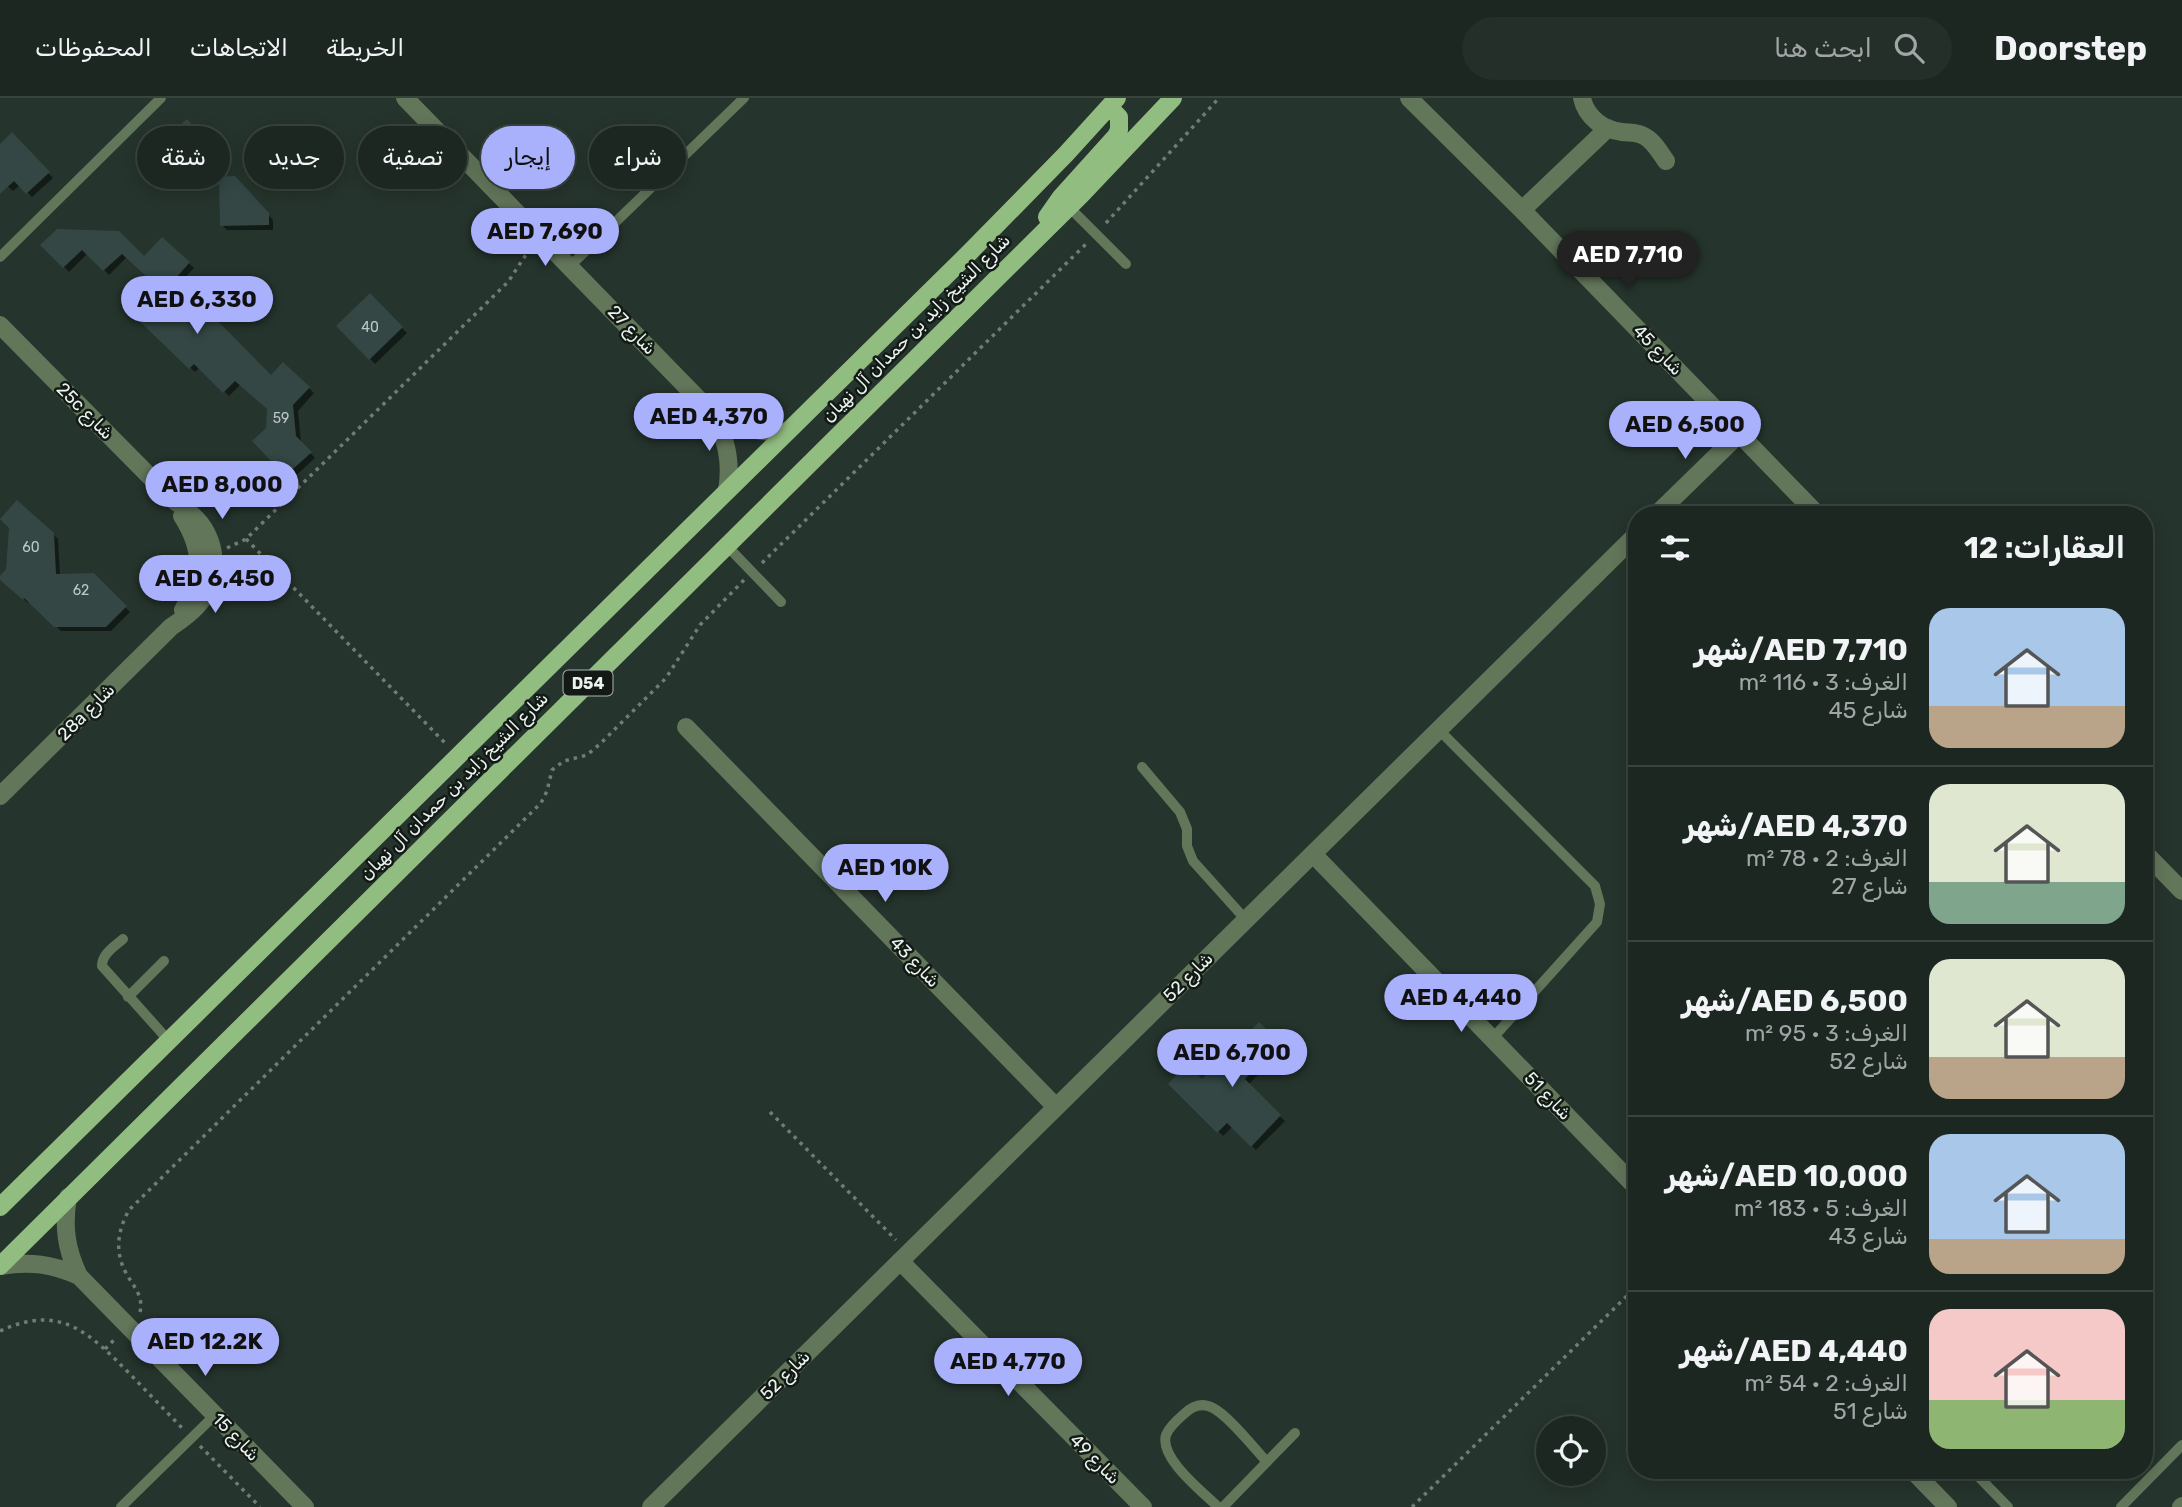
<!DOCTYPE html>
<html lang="ar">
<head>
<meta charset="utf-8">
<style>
  body { margin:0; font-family:Rubik,"Noto Naskh Arabic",sans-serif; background:#252f2a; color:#f1f3f6; direction:rtl; height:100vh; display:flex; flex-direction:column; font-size:26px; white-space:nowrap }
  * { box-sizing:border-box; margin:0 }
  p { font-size:23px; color:#a0a5a5 }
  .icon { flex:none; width:38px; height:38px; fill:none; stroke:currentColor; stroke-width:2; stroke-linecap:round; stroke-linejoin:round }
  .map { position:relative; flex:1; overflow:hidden; direction:ltr }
  .drawer { position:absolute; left:1628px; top:408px; width:525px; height:973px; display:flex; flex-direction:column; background:#1c2721; border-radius:28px; box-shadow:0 4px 18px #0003,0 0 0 2px #3a443f; direction:rtl }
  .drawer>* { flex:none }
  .top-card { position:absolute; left:21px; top:28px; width:665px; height:63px; direction:rtl; display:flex; gap:14px }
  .controls { position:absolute; left:1536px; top:1318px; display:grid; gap:14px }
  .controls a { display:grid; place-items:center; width:70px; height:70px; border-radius:50%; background:#1c2721; box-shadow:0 4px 18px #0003,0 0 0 2px #3a443f; font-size:35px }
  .price { position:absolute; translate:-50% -60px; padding:0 16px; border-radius:24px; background:#a9b0fc; color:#111; font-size:23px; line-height:46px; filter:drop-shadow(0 2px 4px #0008) }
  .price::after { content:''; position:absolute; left:50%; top:42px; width:21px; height:16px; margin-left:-10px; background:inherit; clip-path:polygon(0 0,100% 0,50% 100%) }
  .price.on { background:#222; color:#fff }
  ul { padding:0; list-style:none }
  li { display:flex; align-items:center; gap:21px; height:175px; padding:0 28px }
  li+li { border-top:2px solid #3a443f }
  li span { display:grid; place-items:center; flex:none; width:196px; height:140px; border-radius:21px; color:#555 }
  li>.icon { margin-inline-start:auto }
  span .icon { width:84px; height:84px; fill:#fffc; stroke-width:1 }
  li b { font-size:30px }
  h2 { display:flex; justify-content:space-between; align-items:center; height:84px; padding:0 28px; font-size:30px }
  .pill { padding:0 24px; border-radius:32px; background:#1c2721; box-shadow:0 4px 18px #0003,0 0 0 2px #3a443f; font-size:24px; line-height:63px }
  .pill.on { background:#a9b0fc; color:#111 }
  header { display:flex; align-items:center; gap:42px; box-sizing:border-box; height:98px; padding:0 35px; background:#1c2721; border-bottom:2px solid #3a443f }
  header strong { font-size:33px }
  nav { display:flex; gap:38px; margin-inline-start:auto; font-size:24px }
  .search { width:490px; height:63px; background:#252f2a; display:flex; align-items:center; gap:18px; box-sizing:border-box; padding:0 24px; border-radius:38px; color:#a0a5a5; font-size:26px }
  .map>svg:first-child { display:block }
  .shadow { fill:#0007 }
  .building { fill:#344744 }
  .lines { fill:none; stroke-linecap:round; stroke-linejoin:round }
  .path { stroke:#707d76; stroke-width:3.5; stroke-dasharray:3.5 5; stroke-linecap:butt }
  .lane { stroke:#62765a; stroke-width:10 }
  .street { stroke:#62765a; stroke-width:18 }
  .primary { stroke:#92bd81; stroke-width:18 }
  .labels { text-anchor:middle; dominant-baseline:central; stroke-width:5; stroke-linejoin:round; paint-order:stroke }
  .number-label { font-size:14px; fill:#bcc8c4 }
  .shield { fill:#131a16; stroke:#aab2ad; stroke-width:2 }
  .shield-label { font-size:16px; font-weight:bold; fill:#eaf3ee }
  .street-label { font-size:18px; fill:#eaf3ee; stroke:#131a16 }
</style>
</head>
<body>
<header>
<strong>Doorstep</strong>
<div class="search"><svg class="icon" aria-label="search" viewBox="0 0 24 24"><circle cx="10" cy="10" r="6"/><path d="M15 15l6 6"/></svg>ابحث هنا</div>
<nav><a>الخريطة</a><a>الاتجاهات</a><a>المحفوظات</a></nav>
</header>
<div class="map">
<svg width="2182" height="1409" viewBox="0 0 2182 1409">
  <rect width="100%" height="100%" fill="#25342c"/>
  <!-- shadow -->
  <path class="shadow" d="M 187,23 L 219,57 L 189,84 L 157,51 Z
    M 12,37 L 53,80 L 32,99 L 20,87 L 13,93 L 0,81 L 0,48 Z
    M 234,80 L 273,122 L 273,132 L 227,132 L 222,127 Z
    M 58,133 L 144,161 L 162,141 L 194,170 L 180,185 L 178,210 L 198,231 L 271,280 L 283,266 L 314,295 L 298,313 L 301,345 L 315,360 L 291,382 L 255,343 L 268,331 L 268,311 L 241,286 L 229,298 L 200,269 L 195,274 L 133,215 L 147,201 L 149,179 L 127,159 L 109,177 L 88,155 L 69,174 L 43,147 Z
    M 370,198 L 407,235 L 375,266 L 339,228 Z
    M 18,404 L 58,441 L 60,477 L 93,477 L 130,514 L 111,533 L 61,533 L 30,504 L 28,505 L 5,485 Z
    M 1259,926 L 1284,951 L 1248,987 L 1285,1023 L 1256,1052 L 1232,1029 L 1223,1038 L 1170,986 L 1202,984 Z"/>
  <!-- building -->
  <path class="building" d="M 187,21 L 215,51 L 183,81 L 154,50 Z
    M 12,34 L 50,74 L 26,96 L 14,83 L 0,96 L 0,46 Z
    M 235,78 L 269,115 L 269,127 L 220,128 L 219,79 Z
    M 57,131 L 119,133 L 144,158 L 162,139 L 190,164 L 176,180 L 174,204 L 198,228 L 211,216 L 271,277 L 283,264 L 310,289 L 293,307 L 296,338 L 312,354 L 285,378 L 252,343 L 266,330 L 267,311 L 235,283 L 223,295 L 194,266 L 189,271 L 131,215 L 145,200 L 148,180 L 122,156 L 103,173 L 82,152 L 63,170 L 40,147 Z
    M 370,195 L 403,229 L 369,262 L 336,228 Z
    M 17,402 L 54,435 L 56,476 L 94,475 L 127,508 L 106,529 L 54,529 L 24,500 L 23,502 L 0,482 L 0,478 L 6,471 L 9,430 L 0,421 Z
    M 1259,924 L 1281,945 L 1245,981 L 1281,1017 L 1251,1049 L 1227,1025 L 1217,1035 L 1168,986 L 1187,966 L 1202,981 Z"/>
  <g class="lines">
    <!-- path -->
    <path class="path" d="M 1106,125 L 1219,0
      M 246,441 L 447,647
      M 227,450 L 246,441 L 508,184 L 529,152
      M 762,465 L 1086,146
      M 770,1014 L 896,1142
      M 140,1214 C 144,1198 133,1188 126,1175 C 114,1153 118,1132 129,1112 L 541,705 L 547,693 L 552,672 L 564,663 L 587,657 L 600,646 L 666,580 L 700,527 L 744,482
      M 0,1233 C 61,1205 89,1235 130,1276 C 147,1294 165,1312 182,1330
      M 105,1251 L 116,1240
      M 200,1348 L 260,1409
      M 1412,1409 L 1636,1189"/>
    <!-- lane -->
    <path class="lane" d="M 1069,109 L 1126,166
      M 0,159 L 161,0
      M 570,168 L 744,0
      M 727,448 L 781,504
      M 1439,632 L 1595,788 L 1600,806 L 1597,824 L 1492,941
      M 1142,669 L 1180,714 L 1187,731 L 1187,748 L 1193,763 L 1246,822
      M 123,841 C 114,849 102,856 102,868 L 169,943
      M 128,899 L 164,863
      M 2144,1021 C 2150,1037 2150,1048 2144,1063
      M 1972,1372 L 2008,1409
      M 121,1409 L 215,1317
      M 1218,1409 C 1202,1393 1159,1360 1166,1337 C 1169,1329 1177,1322 1184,1316 C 1192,1308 1202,1304 1213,1310 C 1229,1318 1254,1350 1267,1364
      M 1223,1409 L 1295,1335
      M 2121,1409 L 2182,1347"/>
    <!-- street -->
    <path class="street" d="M 405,0 L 711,314 C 727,339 732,364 727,393
      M 1409,0 L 1522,112 L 1817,416
      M 1582,0 C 1586,19 1603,32 1622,34 C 1630,35 1637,34 1644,38 C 1654,43 1660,55 1666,63
      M 1522,112 L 1608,30
      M 0,227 L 171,400 C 181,408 192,415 200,425 C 219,450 218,485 197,508 C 190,516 180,523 171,529 L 0,698
      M 711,314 C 736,329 759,336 788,333
      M 1657,416 L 1739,336
      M 182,418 C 203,451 204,478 183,512
      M 686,629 L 1056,1009
      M 2144,754 L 2182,793
      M 1313,756 L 1636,1089
      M 68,1099 C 63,1128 66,1151 79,1178 L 305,1409
      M 900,1163 L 1143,1409
      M 1,1168 C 30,1163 52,1166 79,1178
      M 1912,1372 L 1948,1409
      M 651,1409 L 1636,437
      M 2181,1409 L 2182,1408"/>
    <!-- primary -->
    <path class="primary" d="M 1047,119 L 1061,99 L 1116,38 L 1119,32 L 1119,19 L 1109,9
      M 0,1109 L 970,154 L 1066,56 L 1117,0
      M 0,1168 L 1082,96 L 1173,0"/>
  </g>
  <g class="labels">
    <!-- number labels -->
    <g class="number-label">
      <text x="370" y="229">40</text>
      <text x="281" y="320">59</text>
      <text x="31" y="449">60</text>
      <text x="81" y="492">62</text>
    </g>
    <!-- shield labels -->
    <rect class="shield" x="563.5" y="572.5" width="49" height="25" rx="5"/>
    <g class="shield-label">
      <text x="588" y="585">D54</text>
    </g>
    <!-- street labels -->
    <g class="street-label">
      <text transform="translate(916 230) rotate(-45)">شارع الشيخ زايد بن حمدان آل نهيان</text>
      <text transform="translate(632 232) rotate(46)">شارع 27</text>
      <text transform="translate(1658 252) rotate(46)">شارع 45</text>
      <text transform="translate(85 313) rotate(45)">25c شارع</text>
      <text transform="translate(86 614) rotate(-45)">28a شارع</text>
      <text transform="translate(454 688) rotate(-45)">شارع الشيخ زايد بن حمدان آل نهيان</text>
      <text transform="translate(915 864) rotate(46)">شارع 43</text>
      <text transform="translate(1188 879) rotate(-45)">شارع 52</text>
      <text transform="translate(1548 998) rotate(46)">شارع 51</text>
      <text transform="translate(785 1277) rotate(-45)">شارع 52</text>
      <text transform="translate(236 1339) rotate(46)">شارع 15</text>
      <text transform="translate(1095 1361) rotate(45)">شارع 49</text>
    </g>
  </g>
</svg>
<div class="controls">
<a><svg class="icon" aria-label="locate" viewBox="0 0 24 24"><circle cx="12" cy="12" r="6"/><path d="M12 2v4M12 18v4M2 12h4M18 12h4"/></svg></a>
</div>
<b class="price" style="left:545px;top:170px">AED 7,690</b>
<b class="price on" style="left:1628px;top:193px">AED 7,710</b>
<b class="price" style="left:197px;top:238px">AED 6,330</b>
<b class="price" style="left:709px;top:355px">AED 4,370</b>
<b class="price" style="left:1685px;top:363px">AED 6,500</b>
<b class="price" style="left:222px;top:423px">AED 8,000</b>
<b class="price" style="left:215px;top:517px">AED 6,450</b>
<b class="price" style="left:885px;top:806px">AED 10K</b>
<b class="price" style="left:1461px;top:936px">AED 4,440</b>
<b class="price" style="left:1232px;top:991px">AED 6,700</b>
<b class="price" style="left:205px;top:1280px">AED 12.2K</b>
<b class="price" style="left:1008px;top:1300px">AED 4,770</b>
<div class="top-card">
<a class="pill">شراء</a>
<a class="pill on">إيجار</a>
<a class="pill">تصفية</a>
<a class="pill">جديد</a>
<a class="pill">شقة</a>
</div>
<section class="drawer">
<h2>العقارات: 12<svg class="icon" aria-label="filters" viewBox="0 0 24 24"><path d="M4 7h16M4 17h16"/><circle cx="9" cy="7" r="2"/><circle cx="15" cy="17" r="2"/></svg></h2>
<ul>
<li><span style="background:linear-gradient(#a9c7e8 70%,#b9a48a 0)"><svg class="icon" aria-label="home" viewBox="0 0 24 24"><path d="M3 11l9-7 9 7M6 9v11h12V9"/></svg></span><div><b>AED 7,710/شهر</b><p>الغرف: 3 · 116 m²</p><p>شارع 45</p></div></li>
<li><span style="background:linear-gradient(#dfe7d0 70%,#7fa58c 0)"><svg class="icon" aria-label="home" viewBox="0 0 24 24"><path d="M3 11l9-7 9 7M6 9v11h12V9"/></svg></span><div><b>AED 4,370/شهر</b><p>الغرف: 2 · 78 m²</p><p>شارع 27</p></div></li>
<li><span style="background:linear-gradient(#dfe7d0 70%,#b9a48a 0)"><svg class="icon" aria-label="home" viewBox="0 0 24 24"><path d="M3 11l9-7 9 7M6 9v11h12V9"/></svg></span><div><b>AED 6,500/شهر</b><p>الغرف: 3 · 95 m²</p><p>شارع 52</p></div></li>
<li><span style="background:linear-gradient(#a9c7e8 75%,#b9a48a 0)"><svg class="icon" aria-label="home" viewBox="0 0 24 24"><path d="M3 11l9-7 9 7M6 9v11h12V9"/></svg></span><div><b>AED 10,000/شهر</b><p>الغرف: 5 · 183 m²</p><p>شارع 43</p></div></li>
<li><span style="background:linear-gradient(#f6c9c9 65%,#8fb573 0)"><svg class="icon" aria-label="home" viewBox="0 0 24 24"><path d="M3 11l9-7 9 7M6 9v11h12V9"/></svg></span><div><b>AED 4,440/شهر</b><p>الغرف: 2 · 54 m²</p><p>شارع 51</p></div></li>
</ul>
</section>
</div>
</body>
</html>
